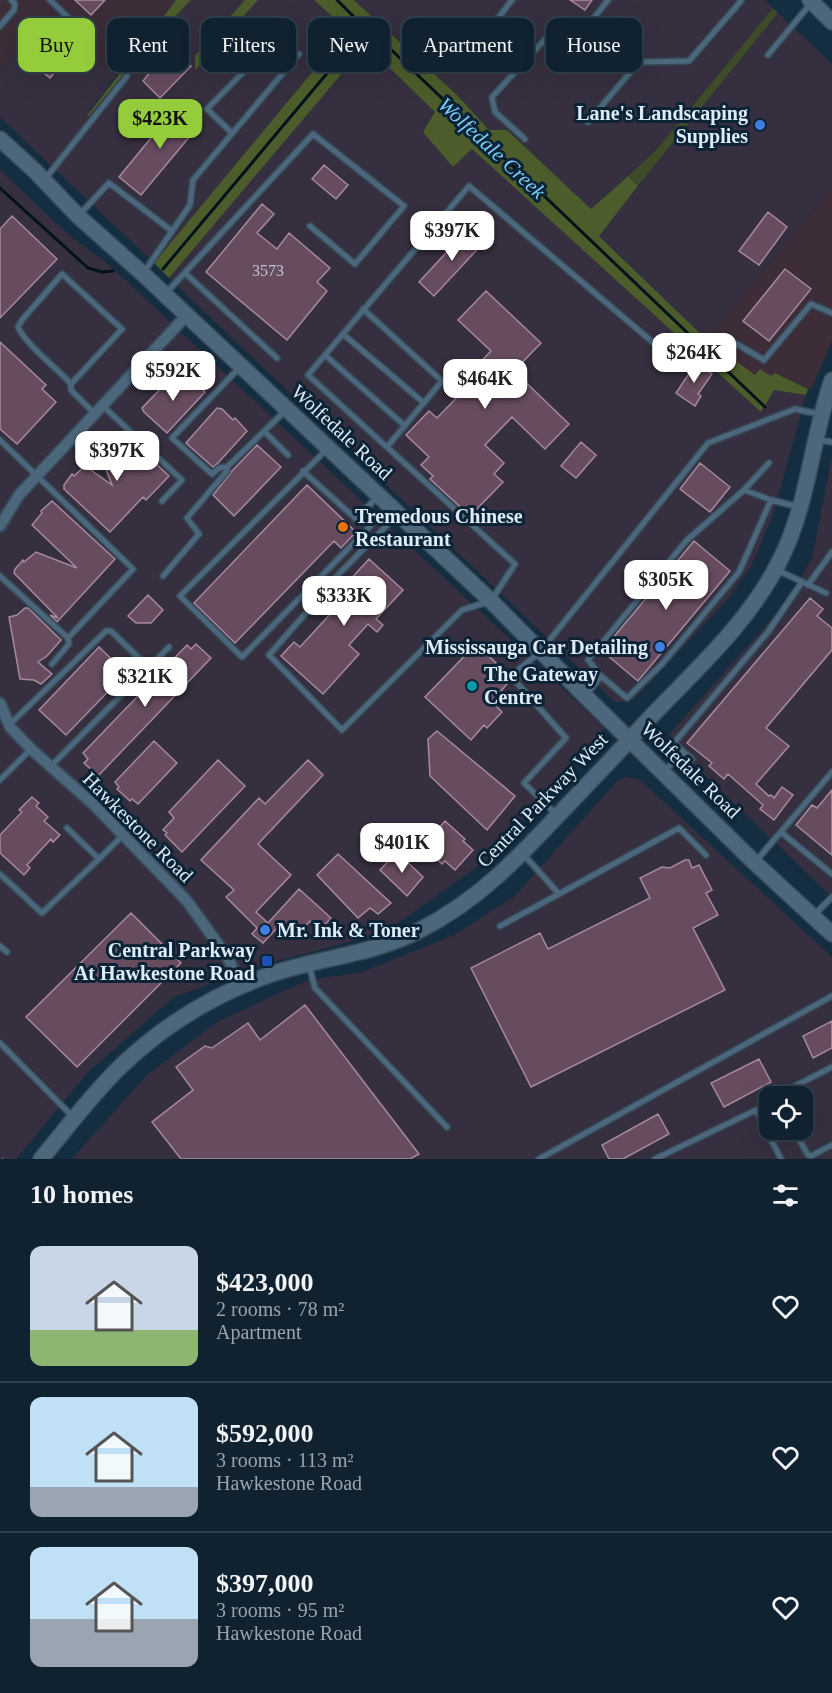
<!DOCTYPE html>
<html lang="en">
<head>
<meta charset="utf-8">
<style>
  body { margin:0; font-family:Georgia,serif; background:#1e2f3c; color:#f1f3f6; height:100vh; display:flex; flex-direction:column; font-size:22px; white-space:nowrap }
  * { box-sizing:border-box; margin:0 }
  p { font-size:20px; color:#9ca4ab }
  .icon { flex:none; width:33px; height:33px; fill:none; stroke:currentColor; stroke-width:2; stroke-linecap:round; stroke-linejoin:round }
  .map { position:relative; height:1159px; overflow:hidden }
  .panel { display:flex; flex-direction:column; background:#102230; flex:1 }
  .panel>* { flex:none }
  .hud { position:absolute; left:18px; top:18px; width:796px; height:54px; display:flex; gap:12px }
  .tools { position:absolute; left:759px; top:1086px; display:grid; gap:12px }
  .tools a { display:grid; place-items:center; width:54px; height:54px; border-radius:12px; background:#102230; box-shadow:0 6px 24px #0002,0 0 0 2px #303f4c; font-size:30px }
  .price { position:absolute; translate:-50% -51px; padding:0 14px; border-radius:12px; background:#fff; color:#222; font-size:20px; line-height:39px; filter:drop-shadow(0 2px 3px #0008) }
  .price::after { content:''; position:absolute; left:50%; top:36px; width:18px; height:14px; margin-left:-9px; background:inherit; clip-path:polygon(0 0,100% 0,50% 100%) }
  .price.on { background:#94cc3c; color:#111 }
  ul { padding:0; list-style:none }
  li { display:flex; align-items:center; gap:18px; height:150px; padding:0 30px }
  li+li { border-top:2px solid #303f4c }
  li span { display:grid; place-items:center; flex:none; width:168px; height:120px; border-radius:12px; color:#555 }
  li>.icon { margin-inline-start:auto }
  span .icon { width:72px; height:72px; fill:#fffc; stroke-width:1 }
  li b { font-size:26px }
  h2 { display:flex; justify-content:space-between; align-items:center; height:72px; padding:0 30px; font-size:26px }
  .chip { padding:0 21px; border-radius:12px; background:#102230; box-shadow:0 6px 24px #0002,0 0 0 2px #303f4c; font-size:21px; line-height:54px }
  .chip.on { background:#94cc3c; color:#111 }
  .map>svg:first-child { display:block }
  .commercial { fill:#3c2d39 }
  .industrial { fill:#362f3f; fill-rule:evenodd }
  .green { fill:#3f4b28 }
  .forest { fill:#4c5d2b }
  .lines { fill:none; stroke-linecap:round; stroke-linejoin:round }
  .stream { stroke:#02121b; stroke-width:3 }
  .building { fill:#674c5f; stroke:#a7899e; stroke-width:1.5 }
  .lane-casing { stroke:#354958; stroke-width:8 }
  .street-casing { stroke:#354958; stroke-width:14 }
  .secondary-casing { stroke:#354958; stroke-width:18 }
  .path { stroke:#5b7080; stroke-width:2; stroke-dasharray:4.5 4.5; stroke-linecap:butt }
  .lane { stroke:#4c677c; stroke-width:5 }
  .street { stroke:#4c677c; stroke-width:10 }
  .secondary { stroke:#4c677c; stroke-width:15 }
  .shop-dot { fill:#3f7fe0; stroke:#0b2335; stroke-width:2 }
  .food-dot { fill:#e8710a; stroke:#0b2335; stroke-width:2 }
  .culture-dot { fill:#0f9aa8; stroke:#0b2335; stroke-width:2 }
  .transit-dot { fill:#1a4fb4; stroke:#0b2335; stroke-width:2 }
  .labels { text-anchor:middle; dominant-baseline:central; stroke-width:6; stroke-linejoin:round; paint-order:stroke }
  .number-label { font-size:16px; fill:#c0c4d2 }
  .poi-label { font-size:20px; font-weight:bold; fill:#ddecf8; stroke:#0b2335; text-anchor:end }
  .street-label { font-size:20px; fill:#ddecf8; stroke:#0b2335 }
  .water-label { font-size:21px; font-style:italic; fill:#78d0fe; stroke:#0b2335 }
</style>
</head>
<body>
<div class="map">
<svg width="832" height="1159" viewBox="0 0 832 1159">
  <rect width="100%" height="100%" fill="#152d40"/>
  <!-- commercial -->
  <path class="commercial" d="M 0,0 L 176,0 L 116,76 L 84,49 L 81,53 L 46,20 L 0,69 Z
    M 832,188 L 832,341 L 811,390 L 775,373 L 771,376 L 756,376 L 706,339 Z"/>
  <!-- industrial -->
  <path class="industrial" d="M 191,0 L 245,0 L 195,56 L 195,70 L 258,0 L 314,0 L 347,30 L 154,263 L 0,117 L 0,69 L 45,20 L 80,53 L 84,49 L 116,76 L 88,113 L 146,47 Z
    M 354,0 L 764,0 L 773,8 L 657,149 L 591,209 L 507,130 L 489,130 L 456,94 Z
    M 778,13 L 832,64 L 832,188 L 706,339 L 599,235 Z
    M 366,45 L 435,112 L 453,166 L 472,149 L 761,411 L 773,390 L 806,395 L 774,512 L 752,565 L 728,599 L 632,701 L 615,702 L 169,278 Z
    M 0,170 L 70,236 L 107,263 L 605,728 L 485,861 L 386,932 L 266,964 L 174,997 L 89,1071 L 16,1159 L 0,1159 Z
    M 832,456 L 832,897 L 666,738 L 785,604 L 812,559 Z
    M 626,777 L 640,780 L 832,957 L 832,1159 L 72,1159 L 147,1075 L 217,1022 L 308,980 L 363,972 L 454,935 L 515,896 L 617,781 ZM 770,1096 L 802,1096 L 802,1130 L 770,1130 Z"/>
  <!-- green -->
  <path class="green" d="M 773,8 L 778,13 L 638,186 L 628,176 L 657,149 Z"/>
  <!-- forest -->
  <path class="forest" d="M 176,0 L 191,0 L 146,47 L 89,116 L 87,116 Z
    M 245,0 L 258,0 L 195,70 L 195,56 Z
    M 314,0 L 354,0 L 456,94 L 489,130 L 507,130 L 591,209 L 628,176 L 638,186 L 599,236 L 706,339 L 755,375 L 760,369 L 771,376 L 775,373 L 808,389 L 806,395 L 774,390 L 761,412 L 472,149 L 453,167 L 423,132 L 435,112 L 366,45 L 169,278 L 154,263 L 347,30 Z"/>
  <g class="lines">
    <!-- stream -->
    <path class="stream" d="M 337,0 L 369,32
      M 0,188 L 88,268 L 102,272 L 113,271
      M 163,269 L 360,34 L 369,32 L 379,38 L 765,407"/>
  </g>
  <!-- building -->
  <path class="building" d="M 75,0 L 105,0 L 91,15 Z
    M 570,0 L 592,0 L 585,10 Z
    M 42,33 L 69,55 L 50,78 L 23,56 Z
    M 169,48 L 191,66 L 160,98 L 143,81 Z
    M 178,105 L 200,124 L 141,195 L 119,177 Z
    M 324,165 L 348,185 L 336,199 L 312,179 Z
    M 262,204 L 274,214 L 257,233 L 277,249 L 289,233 L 330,268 L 317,282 L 327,291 L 287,340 L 206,272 Z
    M 768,212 L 787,227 L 759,265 L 739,251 Z
    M 12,216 L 57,259 L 0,318 L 0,229 Z
    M 470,227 L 485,241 L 434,296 L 419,282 Z
    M 785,269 L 811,289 L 769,341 L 743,321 Z
    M 486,291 L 541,343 L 514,371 L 569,424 L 545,449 L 512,417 L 485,445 L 504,463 L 494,474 L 503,482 L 470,516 L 430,479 L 433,476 L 421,465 L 429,457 L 406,435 L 429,411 L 437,418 L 464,390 L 458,385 L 491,351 L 458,320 Z
    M 0,342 L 46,385 L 42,389 L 56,402 L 17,444 L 0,429 Z
    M 696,363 L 712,374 L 698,394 L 701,396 L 695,406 L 676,393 Z
    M 171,378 L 193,378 L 196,384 L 205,392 L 167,433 L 144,412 L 142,408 Z
    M 217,408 L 222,409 L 233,420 L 235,418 L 247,431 L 218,463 L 213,467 L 186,443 Z
    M 119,432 L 124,434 L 169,476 L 146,500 L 143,497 L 110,532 L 64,489 L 64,485 L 72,474 L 74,476 L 85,466 L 112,485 L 100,454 L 110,444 L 108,441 Z
    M 581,442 L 596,455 L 576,478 L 561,466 Z
    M 257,445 L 281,467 L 234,516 L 213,495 L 232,471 Z
    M 700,463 L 730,487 L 710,512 L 680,489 Z
    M 307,485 L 356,532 L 341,548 L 334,541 L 235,643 L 194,603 Z
    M 52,501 L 115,559 L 57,622 L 50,615 L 58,618 L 14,573 L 15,569 L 23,560 L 24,562 L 36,552 L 77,568 L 32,525 L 42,513 L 41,511 Z
    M 694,541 L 730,571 L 638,681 L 602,651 Z
    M 369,559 L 403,590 L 376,619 L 383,625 L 377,632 L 368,624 L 349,645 L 359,654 L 323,694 L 281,656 L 294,642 L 300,647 L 332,612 L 326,606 Z
    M 148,595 L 163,610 L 151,623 L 136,623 L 128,616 Z
    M 810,598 L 823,609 L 817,616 L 832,628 L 832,650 L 766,728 L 789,746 L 756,784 L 769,796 L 771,795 L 774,798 L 782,787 L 793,795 L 774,820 L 760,809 L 763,805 L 728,774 L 724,779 L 709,766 L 712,763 L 687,743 Z
    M 25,608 L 28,608 L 61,640 L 47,656 L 38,662 L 52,674 L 41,684 L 34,680 L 20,679 L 9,617 L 17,615 Z
    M 196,644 L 211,658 L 98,776 L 84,763 L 88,759 L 83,753 L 187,645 L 191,649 Z
    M 476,644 L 512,678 L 492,702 L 502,712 L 487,728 L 484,725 L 471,740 L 425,697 Z
    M 99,647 L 126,673 L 66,735 L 39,710 Z
    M 437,731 L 515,796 L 487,830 L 430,776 L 428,739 Z
    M 154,741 L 177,763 L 138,804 L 132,799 L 130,801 L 117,789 L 119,787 L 115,782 Z
    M 218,760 L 245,786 L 182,852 L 165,835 L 167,833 L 163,830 L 174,818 L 169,812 Z
    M 308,760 L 323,775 L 258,844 L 291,875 L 256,912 L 268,923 L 299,889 L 331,918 L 320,930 L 310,921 L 301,931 L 294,924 L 284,936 L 276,929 L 263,943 L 252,934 L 257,928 L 226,897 L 234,890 L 201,860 L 259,798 L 265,804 Z
    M 832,790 L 832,855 L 796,825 L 812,805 L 817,808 Z
    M 32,797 L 39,803 L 36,806 L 48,817 L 44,821 L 60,835 L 53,842 L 51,839 L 27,865 L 30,868 L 24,875 L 0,853 L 0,835 L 22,812 L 19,810 Z
    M 445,821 L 465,839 L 463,841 L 473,850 L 455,870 L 445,861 L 442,864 L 423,846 Z
    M 397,852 L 423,877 L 407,896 L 380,870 Z
    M 338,854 L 391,903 L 378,914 L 370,908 L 358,918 L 317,875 Z
    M 685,860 L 689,860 L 692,868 L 699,865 L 712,890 L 706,893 L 718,915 L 693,928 L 725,990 L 531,1087 L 471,968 L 540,933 L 548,949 L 650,898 L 640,878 L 662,867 L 670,868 Z
    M 131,913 L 181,963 L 77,1067 L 26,1017 Z
    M 305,1005 L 419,1154 L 410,1159 L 181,1159 L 152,1122 L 193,1090 L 176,1067 L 205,1046 L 212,1048 L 248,1023 L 260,1040 Z
    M 832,1021 L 832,1048 L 813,1058 L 803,1036 Z
    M 759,1059 L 771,1082 L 724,1107 L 711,1083 Z
    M 658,1114 L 669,1134 L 623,1159 L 609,1159 L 602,1145 Z"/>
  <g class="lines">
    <!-- lane casing -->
    <g class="lane-casing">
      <path id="lane" d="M 50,0 L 79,28
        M 0,26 L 14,10 L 15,4 L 11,0
        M 489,30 L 512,0
        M 768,55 L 811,3
        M 588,122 L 639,62 L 689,61 L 741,1 L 740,0
        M 525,139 L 495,112 L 492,97 L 550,34 L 582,33 L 608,0
        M 45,179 L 127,76
        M 80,214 L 109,183 L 172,231
        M 144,272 L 190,205 L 193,180 L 299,54 L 272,43 L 207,109 L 232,133
        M 185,273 L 277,358
        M 166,293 L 313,134 L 404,206 L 355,264 L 310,226
        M 363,309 L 442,381 L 387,447
        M 343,334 L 424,403
        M 735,343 L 764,360 L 811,304 L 832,313
        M 325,355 L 405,426
        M 71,384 L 122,329 L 62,274 L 22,320 L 18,327 C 26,345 57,368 71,384 L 71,390 L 95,414
        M 103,406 L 182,480 L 162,501
        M 264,431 L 288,455
        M 72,439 L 100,463
        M 0,440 L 133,569 L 68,638 L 0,576
        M 819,440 L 832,442
        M 326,450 L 180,596 L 242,657 L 389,507
        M 227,467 L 219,468 L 212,474 L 172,438 L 240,367
        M 303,471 L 356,519 L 378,496
        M 744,490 L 769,463
        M 397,515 L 331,582 L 327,589 L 269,655 L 342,730 L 462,610 L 491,601 L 515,564 L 308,375 L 469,186 L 676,362
        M 777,570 L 826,593
        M 163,576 L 199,534 L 187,518 L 227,471 L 227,467 L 286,410
        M 808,585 L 832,552
        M 52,664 L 69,644 L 68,638
        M 601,676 L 627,698 L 662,664 L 739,572 L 771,500
        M 587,694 L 601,676 L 588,660 L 687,540 L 744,490 L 771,500 L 799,507
        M 9,725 L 106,631 L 111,631 L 139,658
        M 692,759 L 674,743 L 768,632 L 802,582
        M 51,766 L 169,647
        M 664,771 L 684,752
        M 0,780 L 31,749
        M 557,815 L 524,783 L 566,738 L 517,683 L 518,670 L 540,652 L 708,443 L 795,409 L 819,414
        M 67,828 L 99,859 L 123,835
        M 782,833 L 832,874
        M 524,855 L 559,894 L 679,828 L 706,855
        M 756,861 L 832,772
        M 0,874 L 42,913 L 99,859
        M 814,915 L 832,897
        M 500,926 L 559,894
        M 0,946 L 7,952
        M 309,965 L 315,988 L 447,1127
        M 0,1043 L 74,1118
        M 776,1096 L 832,1067
        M 794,1130 L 808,1155 L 811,1156 L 832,1145
        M 539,1159 L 832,996
        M 655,1159 L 756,1110 L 781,1159"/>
    </g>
    <!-- street casing -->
    <g class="street-casing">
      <path id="street" d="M 0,526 L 19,495 L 187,315
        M 0,703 L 10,727 L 31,749 L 93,804 L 187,901 L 228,958 L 240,985"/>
    </g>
    <!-- secondary casing -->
    <g class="secondary-casing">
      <path id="secondary" d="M 810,0 L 832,22
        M 0,139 L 35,171 L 78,216 L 143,274 L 491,601 L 585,696 L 755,863 L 832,934
        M 41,1159 C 67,1128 92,1094 121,1066 C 165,1024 218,992 275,973 C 323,957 375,954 420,930 C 479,900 519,857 563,810 C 590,782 617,754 643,725 C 693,672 752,621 783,554 C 809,499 812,437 832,380"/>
    </g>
    <!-- path -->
    <path class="path" d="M 2,1159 L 3,1158"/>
    <!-- lane -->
    <use href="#lane" class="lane"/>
    <!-- street -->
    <use href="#street" class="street"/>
    <!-- secondary -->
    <use href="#secondary" class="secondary"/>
  </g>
  <!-- markers -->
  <g class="shop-dot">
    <circle cx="760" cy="125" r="6"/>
    <circle cx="660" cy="647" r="6"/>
    <circle cx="265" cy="930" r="6"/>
  </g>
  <circle class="food-dot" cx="343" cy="527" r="6"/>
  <circle class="culture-dot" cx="472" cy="686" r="6"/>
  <rect class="transit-dot" x="261" y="955" width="12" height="12" rx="3"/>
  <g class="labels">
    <!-- number labels -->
    <g class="number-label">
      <text x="268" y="270">3573</text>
    </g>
    <!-- poi labels -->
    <g class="poi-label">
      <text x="748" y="113">Lane's Landscaping<tspan x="748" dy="23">Supplies</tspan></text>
      <text x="355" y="516" text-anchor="start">Tremedous Chinese<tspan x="355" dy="23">Restaurant</tspan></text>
      <text x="648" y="647">Mississauga Car Detailing</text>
      <text x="484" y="674" text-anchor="start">The Gateway<tspan x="484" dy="23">Centre</tspan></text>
      <text x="277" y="930" text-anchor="start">Mr. Ink &amp; Toner</text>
      <text x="255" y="950">Central Parkway<tspan x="255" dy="23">At Hawkestone Road</tspan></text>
    </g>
    <!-- street labels -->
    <g class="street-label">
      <text transform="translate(342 432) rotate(43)">Wolfedale Road</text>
      <text transform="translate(691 770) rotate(44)">Wolfedale Road</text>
      <text transform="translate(542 800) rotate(-46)">Central Parkway West</text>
      <text transform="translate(138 827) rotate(45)">Hawkestone Road</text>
    </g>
    <!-- water labels -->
    <g class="water-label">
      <text transform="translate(492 148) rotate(43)">Wolfedale Creek</text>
    </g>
  </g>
</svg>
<div class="tools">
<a><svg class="icon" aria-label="locate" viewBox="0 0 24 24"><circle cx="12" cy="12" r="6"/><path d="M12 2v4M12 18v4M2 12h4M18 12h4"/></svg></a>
</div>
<b class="price on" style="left:160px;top:150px">$423K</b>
<b class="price" style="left:452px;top:262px">$397K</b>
<b class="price" style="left:694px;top:384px">$264K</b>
<b class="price" style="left:173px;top:402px">$592K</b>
<b class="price" style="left:485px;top:410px">$464K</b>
<b class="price" style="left:117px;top:482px">$397K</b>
<b class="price" style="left:666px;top:611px">$305K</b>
<b class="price" style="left:344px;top:627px">$333K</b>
<b class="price" style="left:145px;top:708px">$321K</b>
<b class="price" style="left:402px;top:874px">$401K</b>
<div class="hud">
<a class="chip on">Buy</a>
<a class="chip">Rent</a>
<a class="chip">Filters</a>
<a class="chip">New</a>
<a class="chip">Apartment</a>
<a class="chip">House</a>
</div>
</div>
<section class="panel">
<h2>10 homes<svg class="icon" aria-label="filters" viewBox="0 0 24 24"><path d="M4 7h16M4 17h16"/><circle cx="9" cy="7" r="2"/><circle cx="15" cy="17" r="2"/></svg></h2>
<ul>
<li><span style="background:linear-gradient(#c9d6e8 70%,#8fb573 0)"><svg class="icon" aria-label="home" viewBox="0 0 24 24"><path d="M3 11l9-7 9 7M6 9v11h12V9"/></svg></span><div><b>$423,000</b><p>2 rooms · 78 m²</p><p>Apartment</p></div><svg class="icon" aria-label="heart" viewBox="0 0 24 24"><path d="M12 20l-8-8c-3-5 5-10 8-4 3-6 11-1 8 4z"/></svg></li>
<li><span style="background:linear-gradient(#bfe0f5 75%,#9aa5b1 0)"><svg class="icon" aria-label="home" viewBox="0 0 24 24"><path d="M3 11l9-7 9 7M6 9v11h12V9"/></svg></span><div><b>$592,000</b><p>3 rooms · 113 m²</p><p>Hawkestone Road</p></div><svg class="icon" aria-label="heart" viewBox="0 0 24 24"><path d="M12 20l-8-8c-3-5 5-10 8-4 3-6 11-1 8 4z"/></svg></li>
<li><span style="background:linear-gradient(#bfe0f5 60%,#9aa5b1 0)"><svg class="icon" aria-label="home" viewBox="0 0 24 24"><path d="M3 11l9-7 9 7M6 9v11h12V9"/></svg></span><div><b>$397,000</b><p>3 rooms · 95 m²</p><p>Hawkestone Road</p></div><svg class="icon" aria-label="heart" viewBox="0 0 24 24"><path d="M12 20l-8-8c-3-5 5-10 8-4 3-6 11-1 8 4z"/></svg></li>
</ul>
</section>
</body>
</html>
